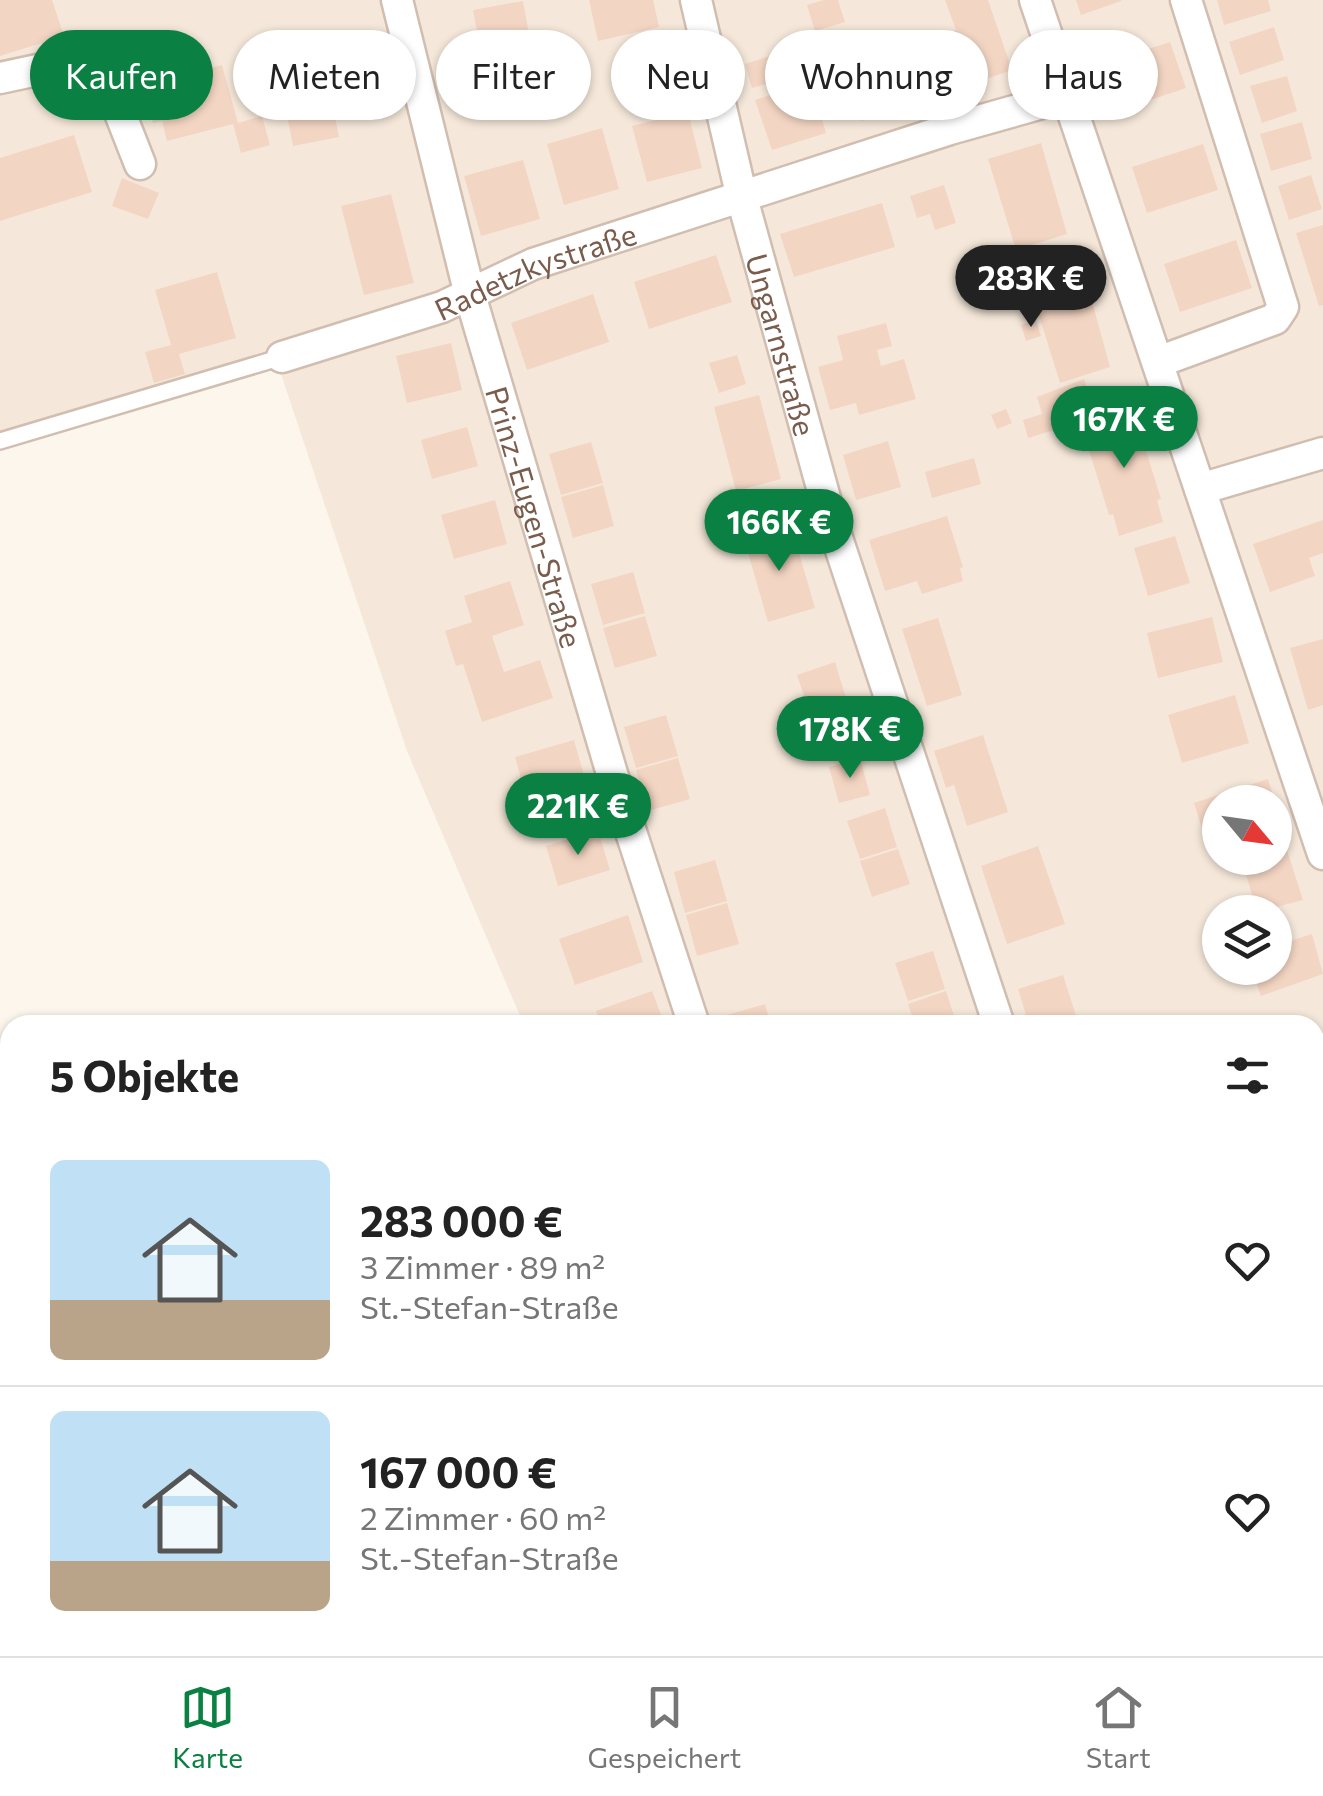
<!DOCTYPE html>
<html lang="de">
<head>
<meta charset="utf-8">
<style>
  body { margin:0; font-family:Commissioner,sans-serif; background:#f6f6f6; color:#222; height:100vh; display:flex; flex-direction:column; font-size:38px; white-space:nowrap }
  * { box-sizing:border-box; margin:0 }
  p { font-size:32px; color:#767676 }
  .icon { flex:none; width:55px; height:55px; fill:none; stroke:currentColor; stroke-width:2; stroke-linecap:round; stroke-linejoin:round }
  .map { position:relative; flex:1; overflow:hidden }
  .details { position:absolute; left:0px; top:1015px; width:1325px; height:642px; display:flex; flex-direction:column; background:#fff; border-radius:30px 30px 0 0; box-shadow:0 2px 8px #0004 }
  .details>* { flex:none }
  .top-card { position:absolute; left:30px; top:30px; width:1265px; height:90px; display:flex; gap:20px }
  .needle { width:65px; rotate:119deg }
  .controls { position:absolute; left:1202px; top:785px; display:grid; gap:20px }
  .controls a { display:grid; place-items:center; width:90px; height:90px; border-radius:50%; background:#fff; box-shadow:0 2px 8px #0004; font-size:50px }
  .price { position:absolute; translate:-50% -85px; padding:0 22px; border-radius:35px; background:#0b8043; color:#fff; font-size:32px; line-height:65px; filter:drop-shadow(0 2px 5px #0008) }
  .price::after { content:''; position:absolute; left:50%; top:60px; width:30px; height:22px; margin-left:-15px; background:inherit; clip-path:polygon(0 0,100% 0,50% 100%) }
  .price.on { background:#222; color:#fff }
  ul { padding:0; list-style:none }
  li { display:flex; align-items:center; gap:30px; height:250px; padding:0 50px }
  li+li { border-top:2px solid #e0e0e0 }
  li span { display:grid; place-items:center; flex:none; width:280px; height:200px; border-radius:15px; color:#555 }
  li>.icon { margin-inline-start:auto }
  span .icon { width:120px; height:120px; fill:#fffc; stroke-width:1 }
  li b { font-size:42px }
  h2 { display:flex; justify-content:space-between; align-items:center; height:120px; padding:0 50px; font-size:42px }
  .chip { padding:0 35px; border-radius:45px; background:#fff; box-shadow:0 2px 8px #0004; font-size:35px; line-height:90px }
  .chip.on { background:#0b8043; color:#fff }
  .tabs { display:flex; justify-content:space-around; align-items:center; height:140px; border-top:2px solid #e0e0e0; background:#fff; font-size:28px; color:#767676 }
  .tabs a { display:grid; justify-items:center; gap:5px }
  .tabs .on { color:#0b8043 }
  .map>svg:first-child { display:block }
  .residential { fill:#f5e8da; fill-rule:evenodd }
  .green { fill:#d8ecc9 }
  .building { fill:#f3d5c3 }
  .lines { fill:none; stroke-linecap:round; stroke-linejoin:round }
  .lane-casing { stroke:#d1beb0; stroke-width:20 }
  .street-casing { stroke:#d1beb0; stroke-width:35 }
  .lane { stroke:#fff; stroke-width:15 }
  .street { stroke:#fff; stroke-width:30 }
  .labels { text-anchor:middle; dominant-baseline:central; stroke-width:10; stroke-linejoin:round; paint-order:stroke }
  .street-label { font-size:30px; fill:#7a5c4d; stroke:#fffaf3 }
</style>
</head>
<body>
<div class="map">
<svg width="1323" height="1656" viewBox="0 0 1323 1656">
  <rect width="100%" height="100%" fill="#fdf6ec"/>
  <!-- residential -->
  <path class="residential" d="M 0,0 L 1323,0 L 1323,1149 L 1315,1152 L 1315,1025 L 524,1025 L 407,751 L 274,353 L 0,432 ZM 1220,802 L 1275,802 L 1275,858 L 1220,858 ZM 1220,912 L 1275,912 L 1275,968 L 1220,968 Z
    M 1323,1188 L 1323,1526 L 1315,1495 L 1315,1191 Z"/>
  <!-- green -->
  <path class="green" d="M 1315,1495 L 1323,1526 L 1323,1656 L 1080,1656 L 1077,1648 L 1315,1648 Z"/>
  <!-- building -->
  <path class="building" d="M 0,0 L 52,0 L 64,36 L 0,56 Z
    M 589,0 L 653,0 L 659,27 L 598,41 Z
    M 824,0 L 838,0 L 845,22 L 815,31 L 807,5 Z
    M 945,0 L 988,0 L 1012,70 L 966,86 L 948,33 L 956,30 Z
    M 1076,0 L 1121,0 L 1121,1 L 1081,15 Z
    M 1217,0 L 1268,0 L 1271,11 L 1224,25 Z
    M 523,1 L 535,68 L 486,77 L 473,10 Z
    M 1274,27 L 1284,60 L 1240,75 L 1229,42 Z
    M 357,38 L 368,91 L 331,98 L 339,137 L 293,146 L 275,54 Z
    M 1170,42 L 1186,88 L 1115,112 L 1099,65 Z
    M 905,45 L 923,101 L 861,121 L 843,65 Z
    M 779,53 L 787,78 L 752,88 L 745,64 Z
    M 222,65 L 238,123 L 262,116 L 270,145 L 241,153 L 233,124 L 167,141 L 162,121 L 153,123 L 147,101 L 156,99 L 152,83 Z
    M 1287,76 L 1297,111 L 1262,123 L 1250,86 Z
    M 811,82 L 826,133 L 772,150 L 755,100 Z
    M 688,112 L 702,168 L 647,182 L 632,126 Z
    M 1302,122 L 1312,159 L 1271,171 L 1260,134 Z
    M 602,128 L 619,189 L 564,205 L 547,144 Z
    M 74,135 L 92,192 L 0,221 L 0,158 Z
    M 1041,143 L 1067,234 L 1016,250 L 988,159 Z
    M 1203,144 L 1218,190 L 1147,213 L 1132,167 Z
    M 523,160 L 540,219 L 481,236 L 464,176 Z
    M 1311,175 L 1322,209 L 1289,220 L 1278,186 Z
    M 122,178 L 159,193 L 148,219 L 112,206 Z
    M 944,185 L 956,223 L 935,230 L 930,214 L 917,218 L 910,196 Z
    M 391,194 L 414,283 L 364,295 L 341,206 Z
    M 882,203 L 895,247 L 794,277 L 780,234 Z
    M 1323,225 L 1323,305 L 1319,306 L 1296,233 Z
    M 1236,240 L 1252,288 L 1180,312 L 1164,264 Z
    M 716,255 L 732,302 L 649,329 L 634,282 Z
    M 1018,260 L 1026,292 L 1000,298 L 996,284 L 990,285 L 986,268 Z
    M 217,272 L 236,338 L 179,354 L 185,374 L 154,383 L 145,352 L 171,345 L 155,290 Z
    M 1085,276 L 1110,367 L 1060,383 L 1032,293 Z
    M 593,294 L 609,342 L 527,370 L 511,323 Z
    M 1036,320 L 1041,336 L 1026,341 L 1021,325 Z
    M 886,323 L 892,346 L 877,350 L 881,366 L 904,359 L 916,399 L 859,415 L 856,403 L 830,410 L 818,367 L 843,360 L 837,336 Z
    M 451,343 L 462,390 L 407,403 L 396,356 Z
    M 737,355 L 746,384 L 719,393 L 709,363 Z
    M 1084,379 L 1094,411 L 1072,417 L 1074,424 L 1028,438 L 1023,420 L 1042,414 L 1037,397 Z
    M 759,395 L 781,479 L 736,491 L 714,407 Z
    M 1006,409 L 1012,423 L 997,429 L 991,415 Z
    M 1133,409 L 1161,499 L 1157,500 L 1163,522 L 1119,536 L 1113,514 L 1109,515 L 1081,424 Z
    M 467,427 L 478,466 L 432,479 L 421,440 Z
    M 888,441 L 901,487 L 856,500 L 843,455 Z
    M 591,442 L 603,483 L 561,495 L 549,454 Z
    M 974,458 L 981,484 L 932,498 L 925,472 Z
    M 603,485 L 614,526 L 573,538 L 561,497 Z
    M 495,500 L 507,544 L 454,559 L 441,515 Z
    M 947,516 L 963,567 L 960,568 L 963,581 L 922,594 L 917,581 L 885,591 L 869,540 Z
    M 1323,520 L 1323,553 L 1309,558 L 1315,576 L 1270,592 L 1253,544 Z
    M 791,525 L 815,608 L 768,622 L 744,539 Z
    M 1175,536 L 1190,583 L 1148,596 L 1134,548 Z
    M 633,572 L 645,613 L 603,625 L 591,584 Z
    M 510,581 L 524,625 L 492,636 L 504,672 L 540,660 L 553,698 L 482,722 L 463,664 L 456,666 L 445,631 L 472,622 L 464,596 Z
    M 645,616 L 657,656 L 615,668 L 603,628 Z
    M 1212,617 L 1223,662 L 1158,678 L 1147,633 Z
    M 938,618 L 962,695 L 927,706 L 902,629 Z
    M 1323,639 L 1323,705 L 1308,710 L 1290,648 Z
    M 835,662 L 847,701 L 810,713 L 797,675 Z
    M 1235,695 L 1249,743 L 1182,763 L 1168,715 Z
    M 848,703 L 859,738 L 822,751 L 810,715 Z
    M 666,715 L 678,756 L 636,768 L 624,727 Z
    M 983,735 L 1008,812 L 967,826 L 954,785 L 946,788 L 934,751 Z
    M 574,740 L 587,786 L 528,803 L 515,757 Z
    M 678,758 L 690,799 L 648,811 L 636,770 Z
    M 860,758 L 870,795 L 839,803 L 829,767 Z
    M 1268,779 L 1275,802 L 1220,802 L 1220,841 L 1207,845 L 1194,803 Z
    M 885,808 L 897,847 L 860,859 L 847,821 Z
    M 598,830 L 610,870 L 558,886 L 546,846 Z
    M 1038,846 L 1065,924 L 1007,944 L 981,866 Z
    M 898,849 L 910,884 L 872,897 L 860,861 Z
    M 1287,850 L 1303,900 L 1257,912 L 1243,864 L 1275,858 L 1275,854 Z
    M 715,860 L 727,901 L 685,913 L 674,872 Z
    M 727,903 L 739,944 L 697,956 L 686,915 Z
    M 628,915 L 643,962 L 575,985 L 559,939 Z
    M 1312,934 L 1323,974 L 1261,996 L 1251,968 L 1275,968 L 1275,946 Z
    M 933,951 L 945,989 L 908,1001 L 895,963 Z
    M 1063,975 L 1079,1025 L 1029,1025 L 1018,989 Z
    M 652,991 L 665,1025 L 602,1025 L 596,1011 Z
    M 946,991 L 957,1025 L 915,1025 L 908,1004 Z
    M 765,1004 L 771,1025 L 726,1025 L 724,1016 Z
    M 1323,1054 L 1323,1113 L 1315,1115 L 1315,1057 Z
    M 1323,1231 L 1323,1281 L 1315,1284 L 1315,1234 Z
    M 463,1648 L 1057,1648 L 1060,1656 L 466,1656 Z"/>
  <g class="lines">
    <!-- lane casing -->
    <g class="lane-casing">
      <path id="lane" d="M 0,441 L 282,357"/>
    </g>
    <!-- street casing -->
    <g class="street-casing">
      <g id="street">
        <path id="s1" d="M 397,0 L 470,295 L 613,777 L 694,1025"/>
        <path id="s2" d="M 696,0 L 742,198 L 831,520 L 999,1025"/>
        <path d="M 1035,0 L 1323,854"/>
        <path d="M 0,78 L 98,57 L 140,164"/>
        <path id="s3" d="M 282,357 L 442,307 L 533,264 L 950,129 L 1067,96"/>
        <path d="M 1158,362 L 1275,319 L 1283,307 L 1186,0"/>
        <path d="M 1200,489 L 1323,453"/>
        <path d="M 1315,1166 L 1323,1164"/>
      </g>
    </g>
    <!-- lane -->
    <use href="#lane" class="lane"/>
    <!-- street -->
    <use href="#street" class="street"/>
  </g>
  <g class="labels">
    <!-- street labels -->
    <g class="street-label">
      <text stroke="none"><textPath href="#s3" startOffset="268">Radetzkystraße</textPath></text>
      <text stroke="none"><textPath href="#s2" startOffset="355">Ungarnstraße</textPath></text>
      <text stroke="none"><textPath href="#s1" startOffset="535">Prinz-Eugen-Straße</textPath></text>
    </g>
  </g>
</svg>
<div class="controls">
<a><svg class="needle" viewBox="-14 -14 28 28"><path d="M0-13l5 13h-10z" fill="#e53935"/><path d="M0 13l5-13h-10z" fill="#767676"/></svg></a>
<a><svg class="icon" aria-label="layers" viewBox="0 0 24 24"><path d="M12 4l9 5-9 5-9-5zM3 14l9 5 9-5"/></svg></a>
</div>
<b class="price on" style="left:1031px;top:330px">283K €</b>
<b class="price" style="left:1124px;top:471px">167K €</b>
<b class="price" style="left:779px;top:574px">166K €</b>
<b class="price" style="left:850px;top:781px">178K €</b>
<b class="price" style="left:578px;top:858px">221K €</b>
<div class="top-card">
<a class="chip on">Kaufen</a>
<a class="chip">Mieten</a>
<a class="chip">Filter</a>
<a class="chip">Neu</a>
<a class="chip">Wohnung</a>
<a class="chip">Haus</a>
</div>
<section class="details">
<h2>5 Objekte<svg class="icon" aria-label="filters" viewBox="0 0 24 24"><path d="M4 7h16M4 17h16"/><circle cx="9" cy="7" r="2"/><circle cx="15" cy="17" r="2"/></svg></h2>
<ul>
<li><span style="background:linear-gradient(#bfe0f5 70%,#b9a48a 0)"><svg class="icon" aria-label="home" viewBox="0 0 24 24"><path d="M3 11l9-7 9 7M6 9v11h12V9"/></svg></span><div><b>283 000 €</b><p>3 Zimmer · 89 m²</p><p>St.-Stefan-Straße</p></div><svg class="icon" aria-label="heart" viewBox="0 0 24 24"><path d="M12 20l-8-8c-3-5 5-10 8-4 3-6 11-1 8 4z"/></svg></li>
<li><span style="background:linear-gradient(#bfe0f5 75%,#b9a48a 0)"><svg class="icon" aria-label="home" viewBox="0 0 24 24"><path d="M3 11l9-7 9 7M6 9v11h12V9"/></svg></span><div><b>167 000 €</b><p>2 Zimmer · 60 m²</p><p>St.-Stefan-Straße</p></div><svg class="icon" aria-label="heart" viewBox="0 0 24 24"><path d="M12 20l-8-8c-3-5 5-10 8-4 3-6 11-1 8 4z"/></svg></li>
</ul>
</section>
</div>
<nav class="tabs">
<a class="on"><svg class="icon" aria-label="map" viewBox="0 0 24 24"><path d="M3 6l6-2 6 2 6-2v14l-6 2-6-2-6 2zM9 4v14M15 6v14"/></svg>Karte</a>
<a><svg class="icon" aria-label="saved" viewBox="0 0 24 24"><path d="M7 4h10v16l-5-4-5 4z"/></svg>Gespeichert</a>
<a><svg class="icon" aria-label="home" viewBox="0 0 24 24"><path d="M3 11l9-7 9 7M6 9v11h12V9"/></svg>Start</a>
</nav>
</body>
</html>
